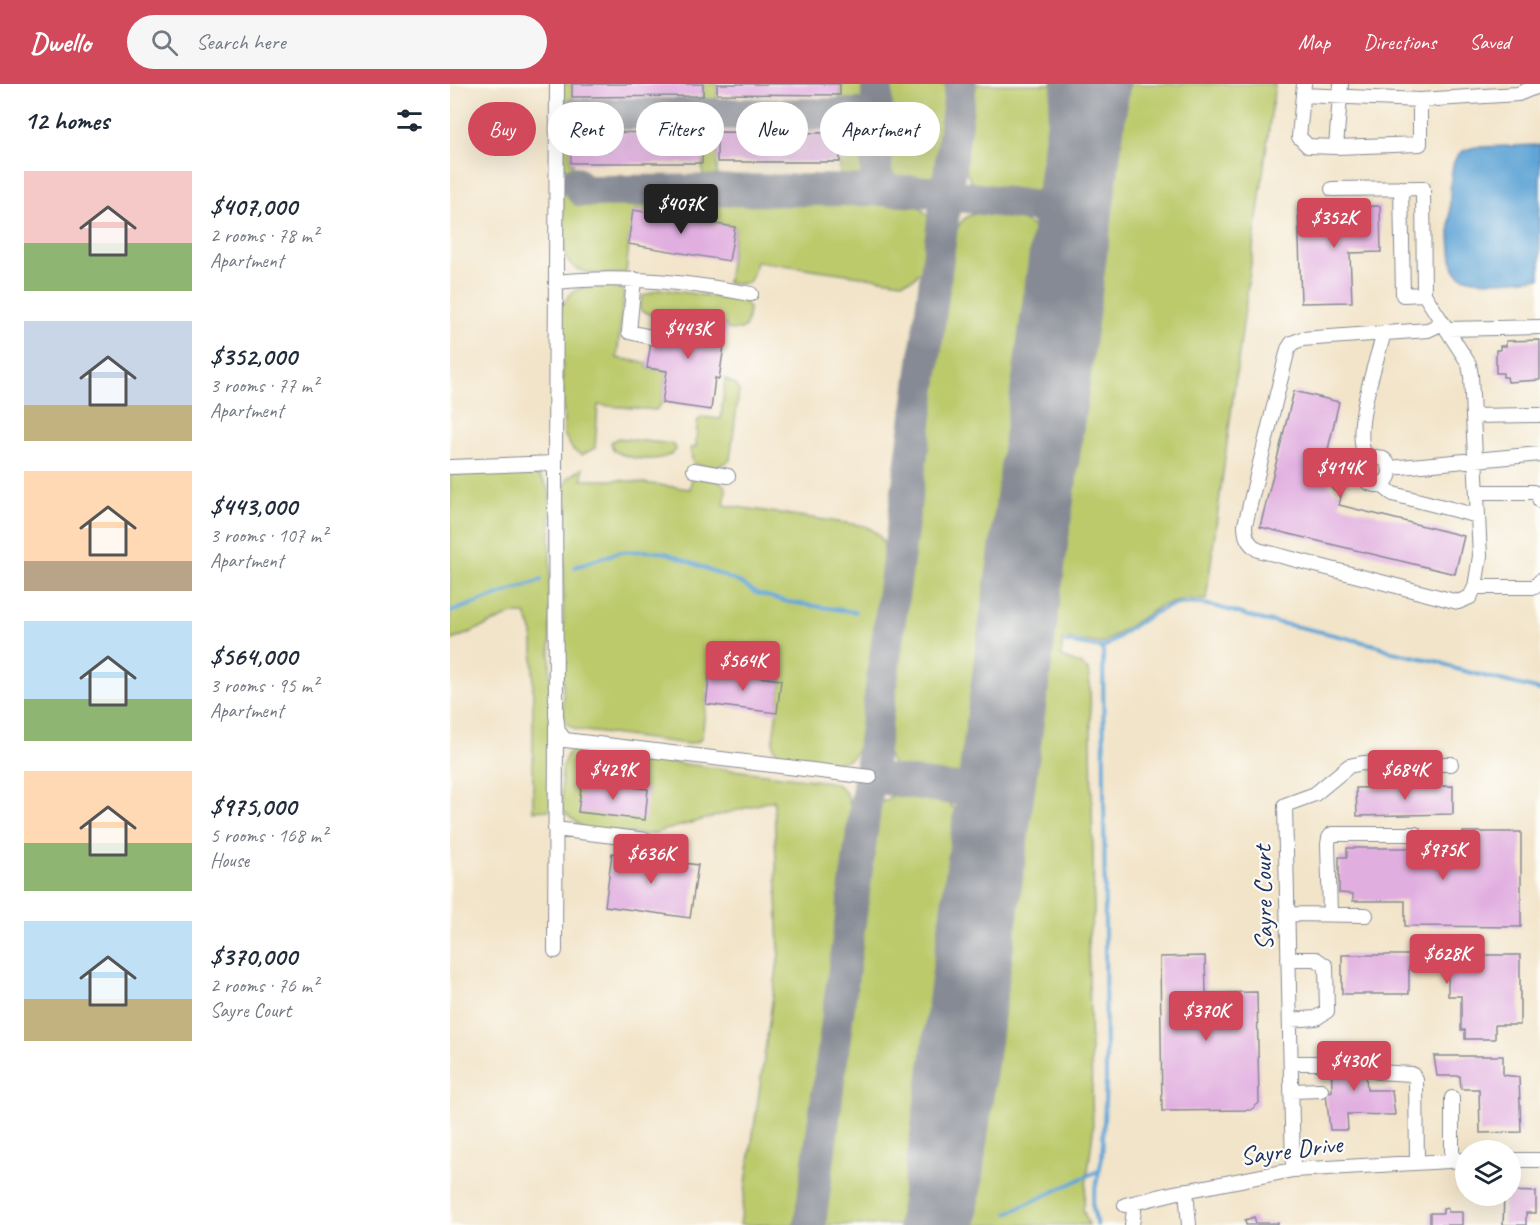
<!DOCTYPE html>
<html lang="en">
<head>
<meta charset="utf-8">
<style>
  body { margin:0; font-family:Caveat,sans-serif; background:#f6f6f7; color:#1f2937; height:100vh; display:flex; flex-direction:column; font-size:22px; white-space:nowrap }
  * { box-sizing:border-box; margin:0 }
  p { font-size:20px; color:#747a83 }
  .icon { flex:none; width:33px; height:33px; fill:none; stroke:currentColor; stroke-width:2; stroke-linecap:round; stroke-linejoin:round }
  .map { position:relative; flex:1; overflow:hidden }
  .drawer { display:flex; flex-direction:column; background:#fff; width:450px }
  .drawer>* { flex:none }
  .banner { position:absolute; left:18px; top:18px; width:570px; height:54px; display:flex; gap:12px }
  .buttons { position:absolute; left:1005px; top:1056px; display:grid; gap:12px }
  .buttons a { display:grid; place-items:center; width:66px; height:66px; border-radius:50%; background:#fff; box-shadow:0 6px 24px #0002; font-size:30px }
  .price { position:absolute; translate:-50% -51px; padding:0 14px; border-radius:6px; background:#d1495b; color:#fff; font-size:20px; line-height:39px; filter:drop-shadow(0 2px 3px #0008) }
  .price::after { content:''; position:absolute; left:50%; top:36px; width:18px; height:14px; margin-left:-9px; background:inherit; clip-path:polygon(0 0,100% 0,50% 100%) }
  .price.selected { background:#222; color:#fff }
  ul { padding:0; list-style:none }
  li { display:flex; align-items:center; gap:18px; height:150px; padding:0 24px }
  li span { display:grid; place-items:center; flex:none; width:168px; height:120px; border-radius:0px; color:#555 }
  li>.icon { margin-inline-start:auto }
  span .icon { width:72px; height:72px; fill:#fffc; stroke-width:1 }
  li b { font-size:26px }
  h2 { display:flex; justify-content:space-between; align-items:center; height:72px; padding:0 24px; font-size:26px }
  .pill { padding:0 21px; border-radius:27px; background:#fff; box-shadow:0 6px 24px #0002; font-size:21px; line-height:54px }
  .pill.selected { background:#d1495b; color:#fff }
  header { display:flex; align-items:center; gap:36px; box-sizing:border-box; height:84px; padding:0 30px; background:#d1495b; color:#fff }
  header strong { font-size:28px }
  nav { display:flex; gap:33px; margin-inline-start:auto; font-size:21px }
  .search { width:420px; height:54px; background:#f6f6f7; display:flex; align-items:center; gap:15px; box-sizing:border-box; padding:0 21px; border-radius:33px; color:#747a83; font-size:22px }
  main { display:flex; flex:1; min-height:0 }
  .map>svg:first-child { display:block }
  .green { fill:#bcca6c; stroke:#6c7c65; stroke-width:1.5 }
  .water { fill:#61a5d6; stroke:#3e6a9a; stroke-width:1.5 }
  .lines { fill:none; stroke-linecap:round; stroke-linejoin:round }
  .stream { stroke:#61a5d6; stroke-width:4 }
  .taxiway { stroke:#868a94; stroke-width:32 }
  .runway { stroke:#868a94; stroke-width:78 }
  .building { fill:#e1aee0 }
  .minor-casing { stroke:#868a94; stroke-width:16 }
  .minor { stroke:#fff; stroke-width:14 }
  .labels { text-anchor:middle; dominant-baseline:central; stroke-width:4.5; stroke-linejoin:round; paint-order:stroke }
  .street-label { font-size:26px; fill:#1b2f5e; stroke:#fdfcf7 }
</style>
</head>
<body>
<header>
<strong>Dwello</strong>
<div class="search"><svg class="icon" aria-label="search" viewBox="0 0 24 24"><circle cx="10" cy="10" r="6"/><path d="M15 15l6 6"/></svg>Search here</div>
<nav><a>Map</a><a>Directions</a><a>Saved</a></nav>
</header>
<main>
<section class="drawer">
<h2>12 homes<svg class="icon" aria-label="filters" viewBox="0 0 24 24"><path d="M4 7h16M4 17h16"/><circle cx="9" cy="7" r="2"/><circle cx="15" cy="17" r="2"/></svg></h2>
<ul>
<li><span style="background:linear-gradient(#f6c9c9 60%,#8fb573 0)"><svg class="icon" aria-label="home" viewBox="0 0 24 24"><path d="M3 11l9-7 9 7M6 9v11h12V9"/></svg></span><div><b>$407,000</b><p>2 rooms · 78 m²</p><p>Apartment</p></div></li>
<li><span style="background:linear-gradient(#c9d6e8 70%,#c2b280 0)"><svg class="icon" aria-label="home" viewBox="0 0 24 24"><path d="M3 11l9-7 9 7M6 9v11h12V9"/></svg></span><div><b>$352,000</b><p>3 rooms · 77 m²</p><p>Apartment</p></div></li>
<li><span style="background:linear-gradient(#ffd9b3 75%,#b9a48a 0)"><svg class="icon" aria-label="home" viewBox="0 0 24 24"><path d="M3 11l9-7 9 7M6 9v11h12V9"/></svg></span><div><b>$443,000</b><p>3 rooms · 107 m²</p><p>Apartment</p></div></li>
<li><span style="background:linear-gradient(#bfe0f5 65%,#8fb573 0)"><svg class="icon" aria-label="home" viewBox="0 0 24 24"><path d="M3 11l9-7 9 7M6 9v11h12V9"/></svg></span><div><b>$564,000</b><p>3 rooms · 95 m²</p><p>Apartment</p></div></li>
<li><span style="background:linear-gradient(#ffd9b3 60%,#8fb573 0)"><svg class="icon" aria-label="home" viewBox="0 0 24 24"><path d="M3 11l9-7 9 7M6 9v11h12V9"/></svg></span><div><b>$975,000</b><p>5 rooms · 168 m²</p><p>House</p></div></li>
<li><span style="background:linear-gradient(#bfe0f5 65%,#c2b280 0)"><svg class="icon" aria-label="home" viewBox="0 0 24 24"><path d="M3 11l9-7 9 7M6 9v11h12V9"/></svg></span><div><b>$370,000</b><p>2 rooms · 76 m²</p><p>Sayre Court</p></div></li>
</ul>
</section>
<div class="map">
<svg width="1090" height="1141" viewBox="0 0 1090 1141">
  <rect width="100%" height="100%" fill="#fdfcf7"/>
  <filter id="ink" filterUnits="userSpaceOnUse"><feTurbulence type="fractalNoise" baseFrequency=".0167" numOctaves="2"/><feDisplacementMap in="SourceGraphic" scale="12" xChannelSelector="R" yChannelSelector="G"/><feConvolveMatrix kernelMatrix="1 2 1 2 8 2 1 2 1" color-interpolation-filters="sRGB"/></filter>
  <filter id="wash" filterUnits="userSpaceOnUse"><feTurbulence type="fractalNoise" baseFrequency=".008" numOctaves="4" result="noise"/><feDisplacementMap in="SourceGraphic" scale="24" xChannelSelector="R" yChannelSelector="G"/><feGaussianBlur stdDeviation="1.35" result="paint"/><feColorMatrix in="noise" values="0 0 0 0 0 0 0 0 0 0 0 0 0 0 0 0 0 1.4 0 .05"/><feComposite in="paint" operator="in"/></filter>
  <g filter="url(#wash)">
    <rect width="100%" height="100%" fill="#f2e4c9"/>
    <!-- green -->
    <path class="green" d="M 109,0 L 122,0 L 123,33 L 119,37 L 115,36 L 114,33 Z
      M 253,0 L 267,0 L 267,18 L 261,25 L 253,21 Z
      M 390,0 L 416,0 L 415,10 L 411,16 L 390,18 Z
      M 436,0 L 501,0 L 490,82 C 475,110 441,103 435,72 Z
      M 519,0 L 619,0 L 608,80 C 599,113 573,112 545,107 C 534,105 523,103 518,92 C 510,75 518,20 519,0 Z
      M 659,0 L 825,0 L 756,516 L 737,515 L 710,522 L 652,560 L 613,554 L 611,573 L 630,580 L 638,586 L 640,601 L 644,829 L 638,854 L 643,1048 L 633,1126 L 639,1141 L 507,1141 Z
      M 264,38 L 267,41 L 267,99 L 253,100 L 251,41 Z
      M 395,41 L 410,41 L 415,47 L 415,91 L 408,99 L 390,99 L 390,43 Z
      M 119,44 L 123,46 L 123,49 L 120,49 L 121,79 L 123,79 L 123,94 L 116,91 C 110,81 110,52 119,44 Z
      M 120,101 L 123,102 L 124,118 L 467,120 L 479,133 L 481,140 L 477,181 L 463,195 L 452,198 L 306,177 C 301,200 301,202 277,199 L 285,143 L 184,126 L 178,160 L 179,160 L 176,189 C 153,189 129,195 115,173 L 112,106 L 114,103 Z
      M 539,128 C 565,132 588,136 596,165 L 532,656 C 529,666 526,678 517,684 C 503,694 464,694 449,685 C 442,682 438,673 436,666 L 455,511 L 461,448 L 498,162 C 511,138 509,130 539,128 Z
      M 143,202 L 171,204 L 174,208 L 167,274 L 198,279 L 197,284 L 217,287 L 212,319 L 206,326 L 148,321 L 145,364 L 132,371 L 123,366 L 114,350 L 111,224 C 119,209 126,203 143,202 Z
      M 210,205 L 294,217 L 299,224 C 297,242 298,249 277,245 L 277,242 L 205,232 L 191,227 L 189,223 L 193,212 Z
      M 275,295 L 286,301 L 289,306 L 280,376 C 269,385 255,383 243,379 L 240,364 L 246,363 L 247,338 L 251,333 L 271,335 Z
      M 168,354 L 221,360 L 225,362 L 226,366 C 213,380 179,376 163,366 L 161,358 Z
      M 133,384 L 132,396 L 169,396 L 240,405 L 242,393 C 251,394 275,394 276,406 C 276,411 275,416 274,421 L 415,442 C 427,448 434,453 435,468 L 410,658 C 408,664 406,670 401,674 C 389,683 346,674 330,671 L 324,665 L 323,656 L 331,596 L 260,587 L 252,652 L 249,657 L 239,660 L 128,646 C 115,641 114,636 113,622 L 114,403 L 118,394 Z
      M 78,387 C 91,391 96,398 100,410 L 100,726 L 83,727 L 83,549 L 75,530 L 63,530 L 0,557 L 0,390 Z
      M 121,666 L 379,698 C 404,704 401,727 399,748 L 344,1141 L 290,1141 L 329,870 L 324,716 L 201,750 L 159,749 L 134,745 L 112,726 C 113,708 107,679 121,666 Z
      M 445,710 C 483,710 518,716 518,761 L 470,1116 L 465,1141 L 371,1141 L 392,1000 L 428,729 L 430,720 Z"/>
    <!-- water -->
    <path class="water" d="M 1090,61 L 1090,194 C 1070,195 1029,201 1011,192 C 1007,190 1004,185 1003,181 C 999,162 998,96 1004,78 C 1008,68 1016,65 1026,63 Z"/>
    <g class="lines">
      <!-- stream -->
      <path class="stream" d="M 125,483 L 169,468 L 197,467 L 217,469 L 291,499 L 306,509 L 338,518 L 405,528
        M 0,528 L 91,496
        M 616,558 L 653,564 C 672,551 693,533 715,524 C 750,510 783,530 817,537 C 855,543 892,553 929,562 L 942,568 L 990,578 L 1006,585 L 1090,606
        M 558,1129 L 650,1086
        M 647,1141 L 642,1119 L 652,1074 L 656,997 L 653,564"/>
      <!-- taxiway -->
      <path class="taxiway" d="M 427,0 L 426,106 L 480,108 L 624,128
        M 125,30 L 426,30
        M 125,98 L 132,107 L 426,106
        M 420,693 L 545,711
        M 360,1141 L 511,0"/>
      <!-- runway -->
      <path class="runway" d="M 487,1141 L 641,0"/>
    </g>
    <g id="blocks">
      <!-- building -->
      <path class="building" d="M 122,0 L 253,0 L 253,12 L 122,13 Z
        M 267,0 L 390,0 L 390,11 L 267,10 Z
        M 252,48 L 252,79 L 121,79 L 120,49 Z
        M 267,48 L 390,49 L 390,78 L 267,78 Z
        M 930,122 L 931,168 L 900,169 L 902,218 L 851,219 L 848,124 Z
        M 183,126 L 285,143 L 279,177 L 178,160 Z
        M 205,232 L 277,242 L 269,295 L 265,294 L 261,326 L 212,319 L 217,287 L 197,284 Z
        M 1090,256 L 1090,296 L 1058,298 L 1057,293 L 1053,293 L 1053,289 L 1046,289 L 1046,266 L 1050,266 L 1050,262 L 1056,262 L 1056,257 Z
        M 844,307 L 889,318 L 873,387 L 881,389 L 878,399 L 884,407 L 892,409 L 889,421 L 1014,452 L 1005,490 L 810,443 Z
        M 260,587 L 331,596 L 327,629 L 256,620 Z
        M 132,697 L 198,705 L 195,736 L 128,728 Z
        M 1003,702 L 1003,730 L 907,732 L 906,704 Z
        M 1013,748 L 1071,748 L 1071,843 L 955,842 L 955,817 L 903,817 L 903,810 L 889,809 L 889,773 L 897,773 L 897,764 L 1013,764 Z
        M 162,769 L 248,781 L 240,834 L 155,822 Z
        M 892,871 L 1070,871 L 1070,941 L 1045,941 L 1045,955 L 1015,955 L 1015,946 L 1011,946 L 1011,912 L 998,912 L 998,883 L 959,883 L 959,910 L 892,910 Z
        M 755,872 L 756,909 L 807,908 L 809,1019 L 801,1026 L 712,1027 L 710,873 Z
        M 914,969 L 917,1006 L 942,1006 L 945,1031 L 897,1030 L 898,1046 L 880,1046 L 876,1009 L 882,1007 L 881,970 Z
        M 984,972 L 1053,972 L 1053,991 L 1069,993 L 1071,1048 L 1030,1049 L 1029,1005 L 1011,1005 L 1010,992 L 987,992 Z
        M 1060,1107 L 1086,1108 L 1086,1129 L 1076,1129 L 1076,1141 L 1053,1141 L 1054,1112 L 1060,1112 Z
        M 998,1124 L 998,1128 L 1012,1128 L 1012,1141 L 980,1141 L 980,1129 L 993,1129 L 993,1125 Z
        M 804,1133 L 806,1139 L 828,1139 L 828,1141 L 796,1141 L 795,1136 Z"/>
    </g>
  </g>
  <g filter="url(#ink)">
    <use href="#blocks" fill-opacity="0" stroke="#868a94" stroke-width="1.5"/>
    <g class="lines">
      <!-- minor casing -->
      <g class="minor-casing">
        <path id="minor" d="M 107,0 L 105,379 L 106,631 L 108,647 L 115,656 L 420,693
          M 854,0 L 849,53 L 858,62 L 886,63 L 970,60 L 970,16 L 1068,10 L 1090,1
          M 853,11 L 970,16
          M 886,63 L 891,0
          M 951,104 L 953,211 L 974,210
          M 882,105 L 973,104 L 974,210 L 1019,280 L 1021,292 L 1030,472 L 1025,503 L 1020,513 L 1008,518 L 808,466 C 798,459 795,453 795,441 L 838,265 L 842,259 L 852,255 L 978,246 L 993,239
          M 184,195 L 179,248 L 201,253
          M 107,198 C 171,191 238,198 301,210
          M 997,245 L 1090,243
          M 1023,332 L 1090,331
          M912 387a14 14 0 1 1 28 0a14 14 0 1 1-28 0Z
          M 917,375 C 900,350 926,279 934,249
          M 0,383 L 105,379
          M 940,384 L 1090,370
          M 244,386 L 278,392
          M 930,400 L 943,410 L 1028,432
          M 1027,408 L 1083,408 L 1088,410 L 1090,417
          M 1025,503 L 1085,503 L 1090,497
          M 105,745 L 197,756
          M 838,830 L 916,831
          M 880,830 L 878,760 L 879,754 L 882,750 L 965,750
          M 105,867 L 106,642
          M 838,875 L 866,875 L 876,882 L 877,927 L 866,934 L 840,936
          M 841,979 L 873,979
          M 927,988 L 962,990 L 966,996 L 967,1078
          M 841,1007 L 871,1006
          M 1002,1076 L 1002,1014
          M 1060,1076 L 1090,1076
          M 843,1086 L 835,721 L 865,710 L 899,682 L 913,679 L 1001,680
          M 736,1106 L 739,1141
          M 675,1121 L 724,1109 L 843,1086 L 1016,1076
          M 682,1141 L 685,1119"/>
      </g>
      <!-- minor -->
      <use href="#minor" class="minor"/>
    </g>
  </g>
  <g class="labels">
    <!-- street labels -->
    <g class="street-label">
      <text transform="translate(813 814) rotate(-91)">Sayre Court</text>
      <text transform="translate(841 1066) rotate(-7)">Sayre Drive</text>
    </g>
  </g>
</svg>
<div class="buttons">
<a><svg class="icon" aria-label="layers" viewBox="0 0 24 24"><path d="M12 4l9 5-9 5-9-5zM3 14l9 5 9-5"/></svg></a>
</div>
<b class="price selected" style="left:231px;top:151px">$407K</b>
<b class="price" style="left:884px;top:165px">$352K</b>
<b class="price" style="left:238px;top:276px">$443K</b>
<b class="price" style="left:890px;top:415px">$414K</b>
<b class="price" style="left:293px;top:608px">$564K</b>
<b class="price" style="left:163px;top:717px">$429K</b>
<b class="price" style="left:955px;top:717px">$684K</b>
<b class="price" style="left:993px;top:797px">$975K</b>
<b class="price" style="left:201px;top:801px">$636K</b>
<b class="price" style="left:997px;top:901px">$628K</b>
<b class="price" style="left:756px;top:958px">$370K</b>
<b class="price" style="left:904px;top:1008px">$430K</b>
<div class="banner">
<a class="pill selected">Buy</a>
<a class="pill">Rent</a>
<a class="pill">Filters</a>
<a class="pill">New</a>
<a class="pill">Apartment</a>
</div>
</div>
</main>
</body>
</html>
